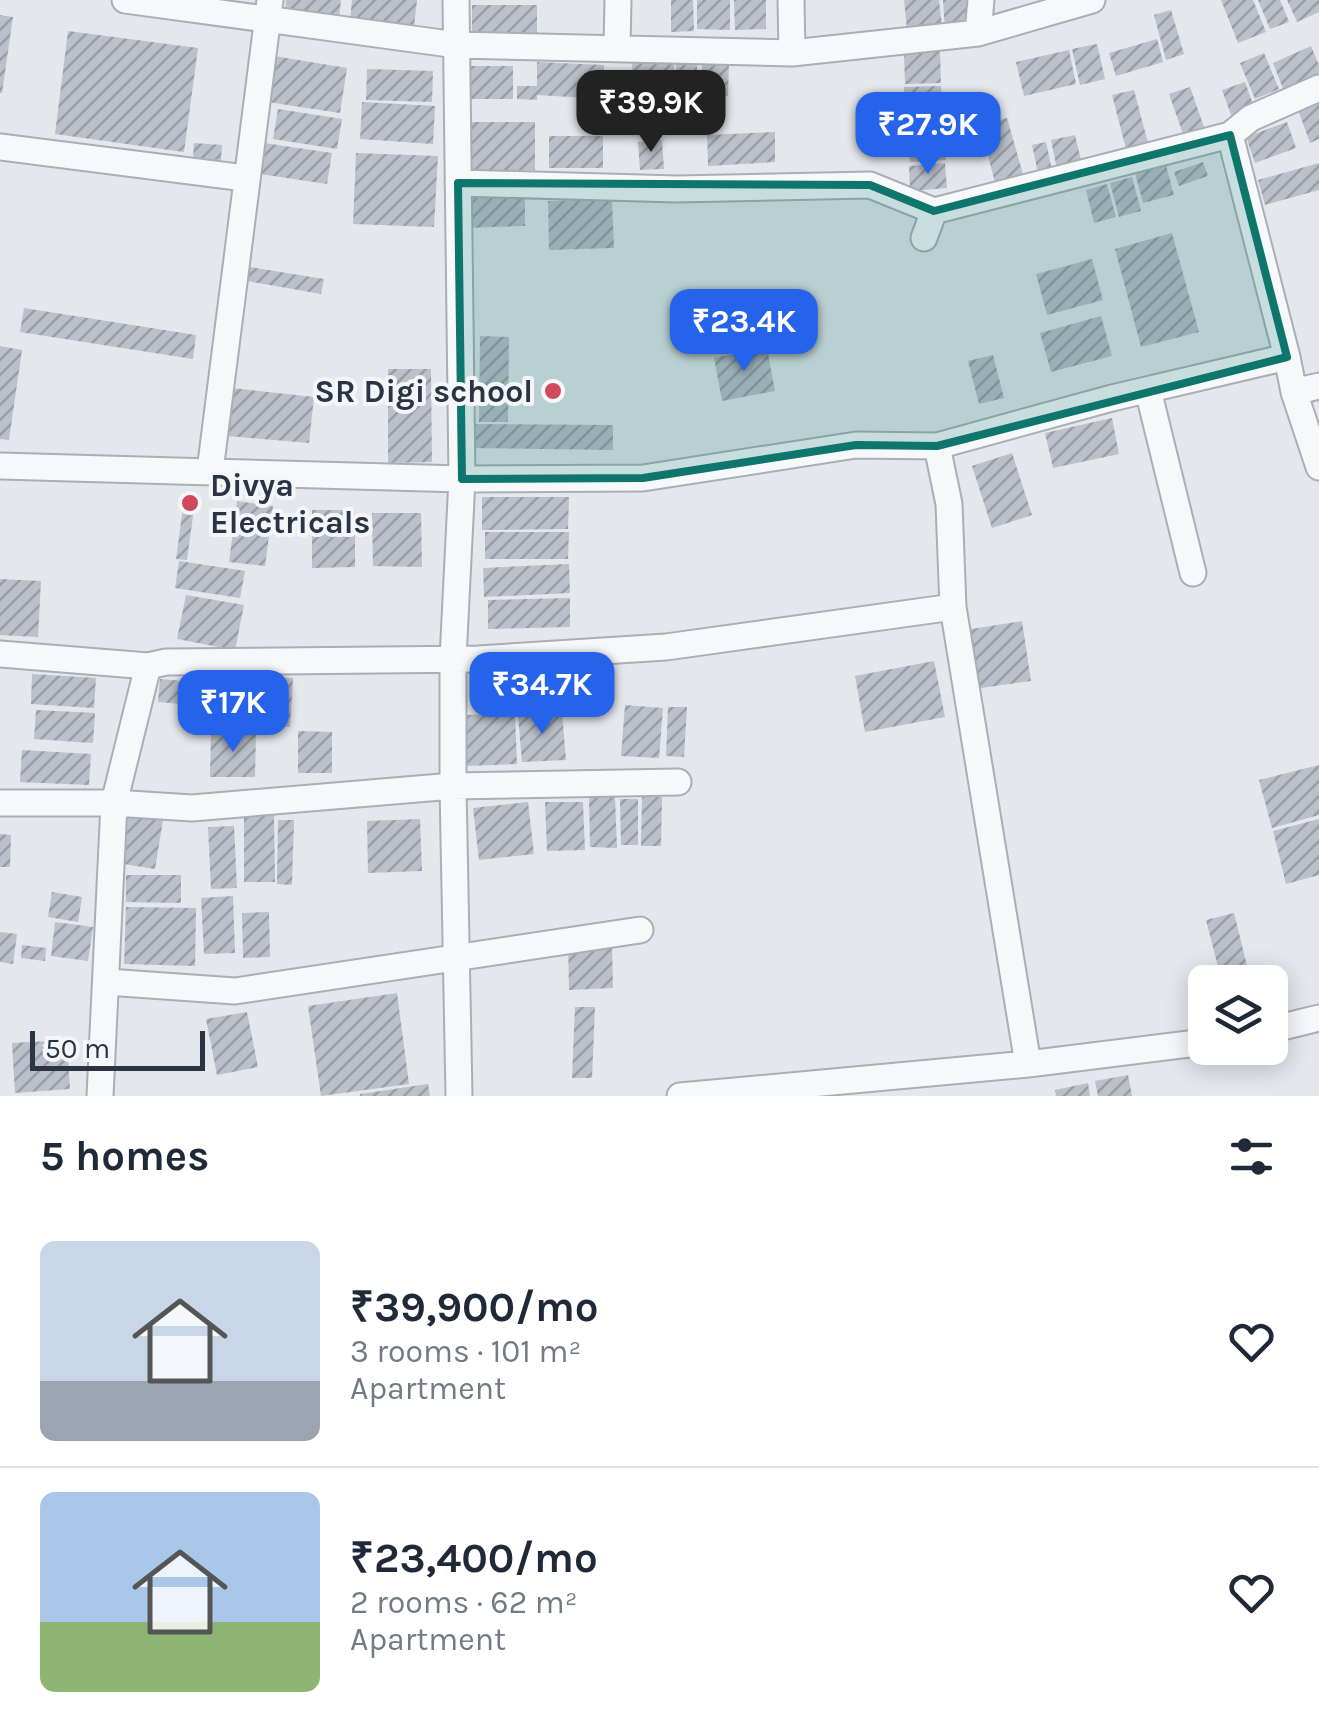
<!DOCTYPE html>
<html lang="en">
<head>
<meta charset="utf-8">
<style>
  body { margin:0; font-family:Karla,sans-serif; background:#f2f2f3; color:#1f2937; height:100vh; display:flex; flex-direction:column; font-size:38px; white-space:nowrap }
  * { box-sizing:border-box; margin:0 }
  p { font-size:32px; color:#747a83 }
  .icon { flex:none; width:55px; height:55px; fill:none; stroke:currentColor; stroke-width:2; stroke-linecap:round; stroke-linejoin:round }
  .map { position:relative; height:1096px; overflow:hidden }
  .panel { display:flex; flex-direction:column; background:#fff; flex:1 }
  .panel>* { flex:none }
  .fabs { position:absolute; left:1188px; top:965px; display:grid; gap:20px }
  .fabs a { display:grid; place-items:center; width:100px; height:100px; border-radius:15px; background:#fff; box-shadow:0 5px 25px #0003; font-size:50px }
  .scale { position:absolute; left:30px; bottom:25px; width:175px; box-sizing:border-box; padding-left:10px; border:5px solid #2b3445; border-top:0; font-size:28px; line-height:35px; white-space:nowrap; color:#2b3445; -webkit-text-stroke:8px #f4f6f9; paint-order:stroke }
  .price { position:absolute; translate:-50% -85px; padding:0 22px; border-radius:20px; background:#2563eb; color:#fff; font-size:32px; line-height:65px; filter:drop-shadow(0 2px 5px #0008) }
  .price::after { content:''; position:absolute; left:50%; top:60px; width:30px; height:22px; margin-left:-15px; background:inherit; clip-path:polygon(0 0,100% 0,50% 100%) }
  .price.active { background:#222; color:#fff }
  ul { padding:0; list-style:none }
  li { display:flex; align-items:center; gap:30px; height:250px; padding:0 40px }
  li+li { border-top:2px solid #e0e1e3 }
  li span { display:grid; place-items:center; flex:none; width:280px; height:200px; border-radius:15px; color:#555 }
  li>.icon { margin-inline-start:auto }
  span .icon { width:120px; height:120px; fill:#fffc; stroke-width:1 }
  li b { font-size:42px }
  h2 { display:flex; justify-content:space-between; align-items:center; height:120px; padding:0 40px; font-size:42px }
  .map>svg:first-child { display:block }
  .building { fill:url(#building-hatch) }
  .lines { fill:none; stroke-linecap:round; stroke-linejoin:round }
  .minor-casing { stroke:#a9aeb7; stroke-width:29 }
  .minor { stroke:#f7f8fa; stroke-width:25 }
  .marked { fill:#0f766e; fill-opacity:0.2; stroke:#0f766e; stroke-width:8; stroke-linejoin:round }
  .poi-dot { fill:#d1495b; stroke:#f4f6f9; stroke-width:4 }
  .labels { text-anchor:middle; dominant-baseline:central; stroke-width:8; stroke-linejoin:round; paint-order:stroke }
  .poi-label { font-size:32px; font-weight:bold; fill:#2b3445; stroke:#f4f6f9; text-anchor:end }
</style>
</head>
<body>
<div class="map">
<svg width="1319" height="1096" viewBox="0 0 1319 1096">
  <defs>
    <pattern id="building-hatch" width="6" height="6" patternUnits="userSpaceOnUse" patternTransform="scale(2.5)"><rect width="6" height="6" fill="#bbc0ca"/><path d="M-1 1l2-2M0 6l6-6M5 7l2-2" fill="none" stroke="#989da6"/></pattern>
  </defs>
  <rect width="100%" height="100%" fill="#e4e7ec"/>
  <!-- building -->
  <path class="building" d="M 286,0 L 341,0 L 339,18 L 285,11 Z
    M 352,0 L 417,0 L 414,27 L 350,22 Z
    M 671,0 L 693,0 L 694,31 L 671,32 Z
    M 697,0 L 730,0 L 730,30 L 697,29 Z
    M 734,0 L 766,0 L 766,29 L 735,30 Z
    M 904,0 L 939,0 L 942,26 L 907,30 Z
    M 943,0 L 967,0 L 969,25 L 945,29 Z
    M 1221,0 L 1253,0 L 1266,32 L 1238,43 Z
    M 1258,0 L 1280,0 L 1289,22 L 1270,29 Z
    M 1287,0 L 1319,0 L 1319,12 L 1297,22 Z
    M 472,5 L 537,5 L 537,35 L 472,34 Z
    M 1171,10 L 1184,54 L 1166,60 L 1154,15 Z
    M 0,15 L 13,17 L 2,93 L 0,93 Z
    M 68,31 L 198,48 L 184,152 L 55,134 Z
    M 1157,39 L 1163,62 L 1116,76 L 1109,53 Z
    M 1097,44 L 1105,79 L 1080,85 L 1072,49 Z
    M 1311,46 L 1319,65 L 1319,77 L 1284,91 L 1273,63 Z
    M 1069,50 L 1076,84 L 1024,96 L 1016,62 Z
    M 940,51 L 941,83 L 905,84 L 904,54 Z
    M 1264,53 L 1279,89 L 1255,99 L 1240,63 Z
    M 268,55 L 347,68 L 340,113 L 261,101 Z
    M 674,59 L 675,93 L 633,94 L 632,60 Z
    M 537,62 L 604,65 L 604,99 L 537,95 L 537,100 L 517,99 L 517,86 L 537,86 Z
    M 702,63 L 729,63 L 728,96 L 702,96 Z
    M 676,64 L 697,64 L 696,96 L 676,96 Z
    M 471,66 L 513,66 L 513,99 L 471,99 Z
    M 367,69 L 433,71 L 432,102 L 366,100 Z
    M 1245,82 L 1254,107 L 1231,115 L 1222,90 Z
    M 941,86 L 942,117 L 905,119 L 904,87 Z
    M 1190,87 L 1204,127 L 1183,134 L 1169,94 Z
    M 1134,90 L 1148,143 L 1126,149 L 1112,95 Z
    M 1319,98 L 1319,139 L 1310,143 L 1297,107 Z
    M 362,102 L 435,106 L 433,144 L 360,139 Z
    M 278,109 L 342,119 L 337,149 L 273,139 Z
    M 1007,118 L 1024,178 L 996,186 L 980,126 Z
    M 470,122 L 535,122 L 535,170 L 470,170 Z
    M 1287,122 L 1296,148 L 1255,163 L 1246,137 Z
    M 944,130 L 946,160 L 910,162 L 908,132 Z
    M 775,132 L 775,162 L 708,166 L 707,135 Z
    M 1075,135 L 1082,164 L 1057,169 L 1051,140 Z
    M 549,136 L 603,136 L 603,168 L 549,168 Z
    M 662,140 L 664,169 L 640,170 L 638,142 Z
    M 1046,142 L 1052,170 L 1038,173 L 1032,145 Z
    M 194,143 L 222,145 L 221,160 L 193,158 Z
    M 264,143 L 332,153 L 327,184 L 260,174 Z
    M 356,153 L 438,156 L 434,227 L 353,224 Z
    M 1203,162 L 1208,176 L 1179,186 L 1174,172 Z
    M 945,163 L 947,188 L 910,191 L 909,166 Z
    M 1319,163 L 1319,190 L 1265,205 L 1258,180 Z
    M 1166,165 L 1174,195 L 1143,203 L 1135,173 Z
    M 1132,177 L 1141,211 L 1119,217 L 1110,183 Z
    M 1107,184 L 1116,217 L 1094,223 L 1086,190 Z
    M 525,196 L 525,226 L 466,228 L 465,197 Z
    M 612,199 L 614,248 L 549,250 L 548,201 Z
    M 1172,233 L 1199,332 L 1141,347 L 1115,249 Z
    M 1092,259 L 1103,300 L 1047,315 L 1036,274 Z
    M 250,267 L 324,279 L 321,294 L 247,281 Z
    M 24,308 L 196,335 L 193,359 L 20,332 Z
    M 1101,316 L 1112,356 L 1051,372 L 1040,333 Z
    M 480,336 L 509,337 L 508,422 L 479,422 Z
    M 0,346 L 22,350 L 9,440 L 0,439 Z
    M 767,348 L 775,391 L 722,401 L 714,358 Z
    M 993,355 L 1004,398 L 979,404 L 968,361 Z
    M 388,369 L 431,369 L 432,462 L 388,463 Z
    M 232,388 L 314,397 L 309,443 L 228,436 Z
    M 1112,418 L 1119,454 L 1053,468 L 1045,433 Z
    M 467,424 L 613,425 L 613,450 L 466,448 Z
    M 1012,453 L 1032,515 L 992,528 L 972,466 Z
    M 185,493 L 196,494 L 187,560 L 176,559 Z
    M 482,497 L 569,497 L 568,529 L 482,530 Z
    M 237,501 L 273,506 L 265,566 L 229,562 Z
    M 312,510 L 355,510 L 355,567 L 312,568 Z
    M 372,513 L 421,513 L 422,567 L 373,566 Z
    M 485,532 L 569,532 L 568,559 L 485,559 Z
    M 179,561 L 245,571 L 240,598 L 175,588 Z
    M 569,564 L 570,593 L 484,597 L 483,568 Z
    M 0,579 L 41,581 L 38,637 L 0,635 Z
    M 186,595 L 244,605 L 235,650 L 177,639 Z
    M 570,598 L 570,627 L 488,629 L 488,600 Z
    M 1022,621 L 1031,681 L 974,689 L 965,630 Z
    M 934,661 L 945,717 L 865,732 L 855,676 Z
    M 204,673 L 252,676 L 249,723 L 202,720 Z
    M 32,674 L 96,678 L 94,708 L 31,704 Z
    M 259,676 L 293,678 L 290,727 L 256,725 Z
    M 160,679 L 196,682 L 194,705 L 158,702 Z
    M 625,705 L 663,708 L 659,758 L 621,756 Z
    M 668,707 L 687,707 L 684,757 L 666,756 Z
    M 36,710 L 95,713 L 93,743 L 34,739 Z
    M 562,712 L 566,760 L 522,762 L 518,716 Z
    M 515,714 L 517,764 L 467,766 L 465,715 Z
    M 298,731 L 332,732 L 332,773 L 298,773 Z
    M 211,733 L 256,733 L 255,777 L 210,777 Z
    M 22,750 L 91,754 L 89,785 L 20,782 Z
    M 1319,765 L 1319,815 L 1272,828 L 1259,780 Z
    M 615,797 L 617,848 L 590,847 L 589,798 Z
    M 642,797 L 662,797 L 661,846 L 641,846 Z
    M 620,799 L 638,799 L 638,845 L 621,845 Z
    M 528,802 L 534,854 L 479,860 L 473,808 Z
    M 545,802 L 583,802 L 585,850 L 547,851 Z
    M 125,814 L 163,820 L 155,869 L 117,863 Z
    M 274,815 L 275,882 L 244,882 L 244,816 Z
    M 420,819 L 422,871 L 368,873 L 367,821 Z
    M 1319,819 L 1319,875 L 1286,884 L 1273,831 Z
    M 278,820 L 294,820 L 292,885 L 277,884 Z
    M 234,826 L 237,888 L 211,889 L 208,827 Z
    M 0,834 L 11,835 L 10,867 L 0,867 Z
    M 126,875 L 181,875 L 181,903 L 126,902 Z
    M 52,892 L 82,897 L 78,922 L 48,917 Z
    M 233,896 L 235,953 L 204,954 L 201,898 Z
    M 126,907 L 196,908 L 195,966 L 124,964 Z
    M 269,912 L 270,957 L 243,958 L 242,913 Z
    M 1234,913 L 1251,982 L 1222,982 L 1206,920 Z
    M 55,922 L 93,927 L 88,961 L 51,956 Z
    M 0,932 L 17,934 L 13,964 L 0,962 Z
    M 612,942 L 613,988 L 569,990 L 568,943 Z
    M 22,945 L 46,948 L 45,961 L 21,958 Z
    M 397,993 L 409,1084 L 321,1096 L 308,1006 Z
    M 575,1007 L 595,1007 L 592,1078 L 572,1078 Z
    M 247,1012 L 258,1067 L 217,1075 L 206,1019 Z
    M 67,1040 L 70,1089 L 15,1093 L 12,1043 Z
    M 1128,1075 L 1132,1096 L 1098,1096 L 1095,1081 Z
    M 1088,1083 L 1090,1096 L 1056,1096 L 1055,1090 Z
    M 428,1084 L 430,1096 L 360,1096 L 360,1094 Z"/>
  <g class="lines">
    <!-- minor casing -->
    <g class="minor-casing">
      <path id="minor" d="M 125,0 L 457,45 L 792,53
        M 456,0 L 462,479 L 453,659 L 453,786 L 459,1096
        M 791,0 L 792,53 L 978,33 L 1092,0
        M 978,33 L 981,0
        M 617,46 L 618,0
        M 1230,135 L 1287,357
        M 0,147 L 245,178
        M 458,183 L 677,189 L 870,185 L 934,211
        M 924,238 L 934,211 L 1230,135 L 1251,118 L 1319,88
        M 1148,390 L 1193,573
        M 1294,392 L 1319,467
        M 937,446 L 949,504 L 953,607 L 1028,1064
        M 0,466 L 462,479 L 643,478 L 856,445 L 937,446 L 1112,398 L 1287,357 L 1294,392 L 1319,386
        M 210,471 L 270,0
        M 0,654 L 148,666 L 166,662 L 478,659 L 666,647 L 953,607
        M 0,803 L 114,803 L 192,808 L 453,786 L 678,782
        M 107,982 L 235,991 L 640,930
        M 1270,1030 L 1319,1018
        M 100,1096 L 114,803 L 148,666
        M 680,1096 L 1028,1064 L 1205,1042"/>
    </g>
    <!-- minor -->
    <use href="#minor" class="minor"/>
  </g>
  <!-- marked area -->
  <path class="marked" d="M 1230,135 L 1287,357 L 937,446 L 856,445 L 643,478 L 462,479 L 458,183 L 870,185 L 934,211 Z"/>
  <!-- markers -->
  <g class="poi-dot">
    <circle cx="553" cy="391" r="10"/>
    <circle cx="190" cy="503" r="10"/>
  </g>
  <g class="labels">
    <!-- poi labels -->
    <g class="poi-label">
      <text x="533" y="391">SR Digi school</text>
      <text x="210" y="485" text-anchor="start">Divya<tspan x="210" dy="37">Electricals</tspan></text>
    </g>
  </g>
</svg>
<div class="fabs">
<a><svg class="icon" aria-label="layers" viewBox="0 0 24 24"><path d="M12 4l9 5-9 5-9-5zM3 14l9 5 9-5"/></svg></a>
</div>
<div class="scale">50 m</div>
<b class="price active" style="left:651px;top:155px">₹39.9K</b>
<b class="price" style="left:928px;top:177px">₹27.9K</b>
<b class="price" style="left:744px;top:374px">₹23.4K</b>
<b class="price" style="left:542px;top:737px">₹34.7K</b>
<b class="price" style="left:233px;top:755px">₹17K</b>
</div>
<section class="panel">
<h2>5 homes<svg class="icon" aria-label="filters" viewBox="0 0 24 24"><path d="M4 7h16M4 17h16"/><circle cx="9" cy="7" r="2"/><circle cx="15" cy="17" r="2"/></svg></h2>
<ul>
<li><span style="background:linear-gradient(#c9d6e8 70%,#9aa5b1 0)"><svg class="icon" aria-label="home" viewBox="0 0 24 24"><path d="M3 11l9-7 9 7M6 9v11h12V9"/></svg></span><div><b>₹39,900/mo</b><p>3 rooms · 101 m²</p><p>Apartment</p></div><svg class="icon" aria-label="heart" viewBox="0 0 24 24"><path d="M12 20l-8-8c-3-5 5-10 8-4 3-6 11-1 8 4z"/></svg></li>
<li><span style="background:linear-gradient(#a9c7e8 65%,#8fb573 0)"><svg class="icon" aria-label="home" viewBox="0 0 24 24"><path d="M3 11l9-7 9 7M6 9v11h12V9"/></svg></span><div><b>₹23,400/mo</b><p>2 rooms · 62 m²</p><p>Apartment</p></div><svg class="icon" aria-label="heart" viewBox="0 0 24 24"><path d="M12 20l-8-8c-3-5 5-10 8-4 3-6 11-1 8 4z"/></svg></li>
</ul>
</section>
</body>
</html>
